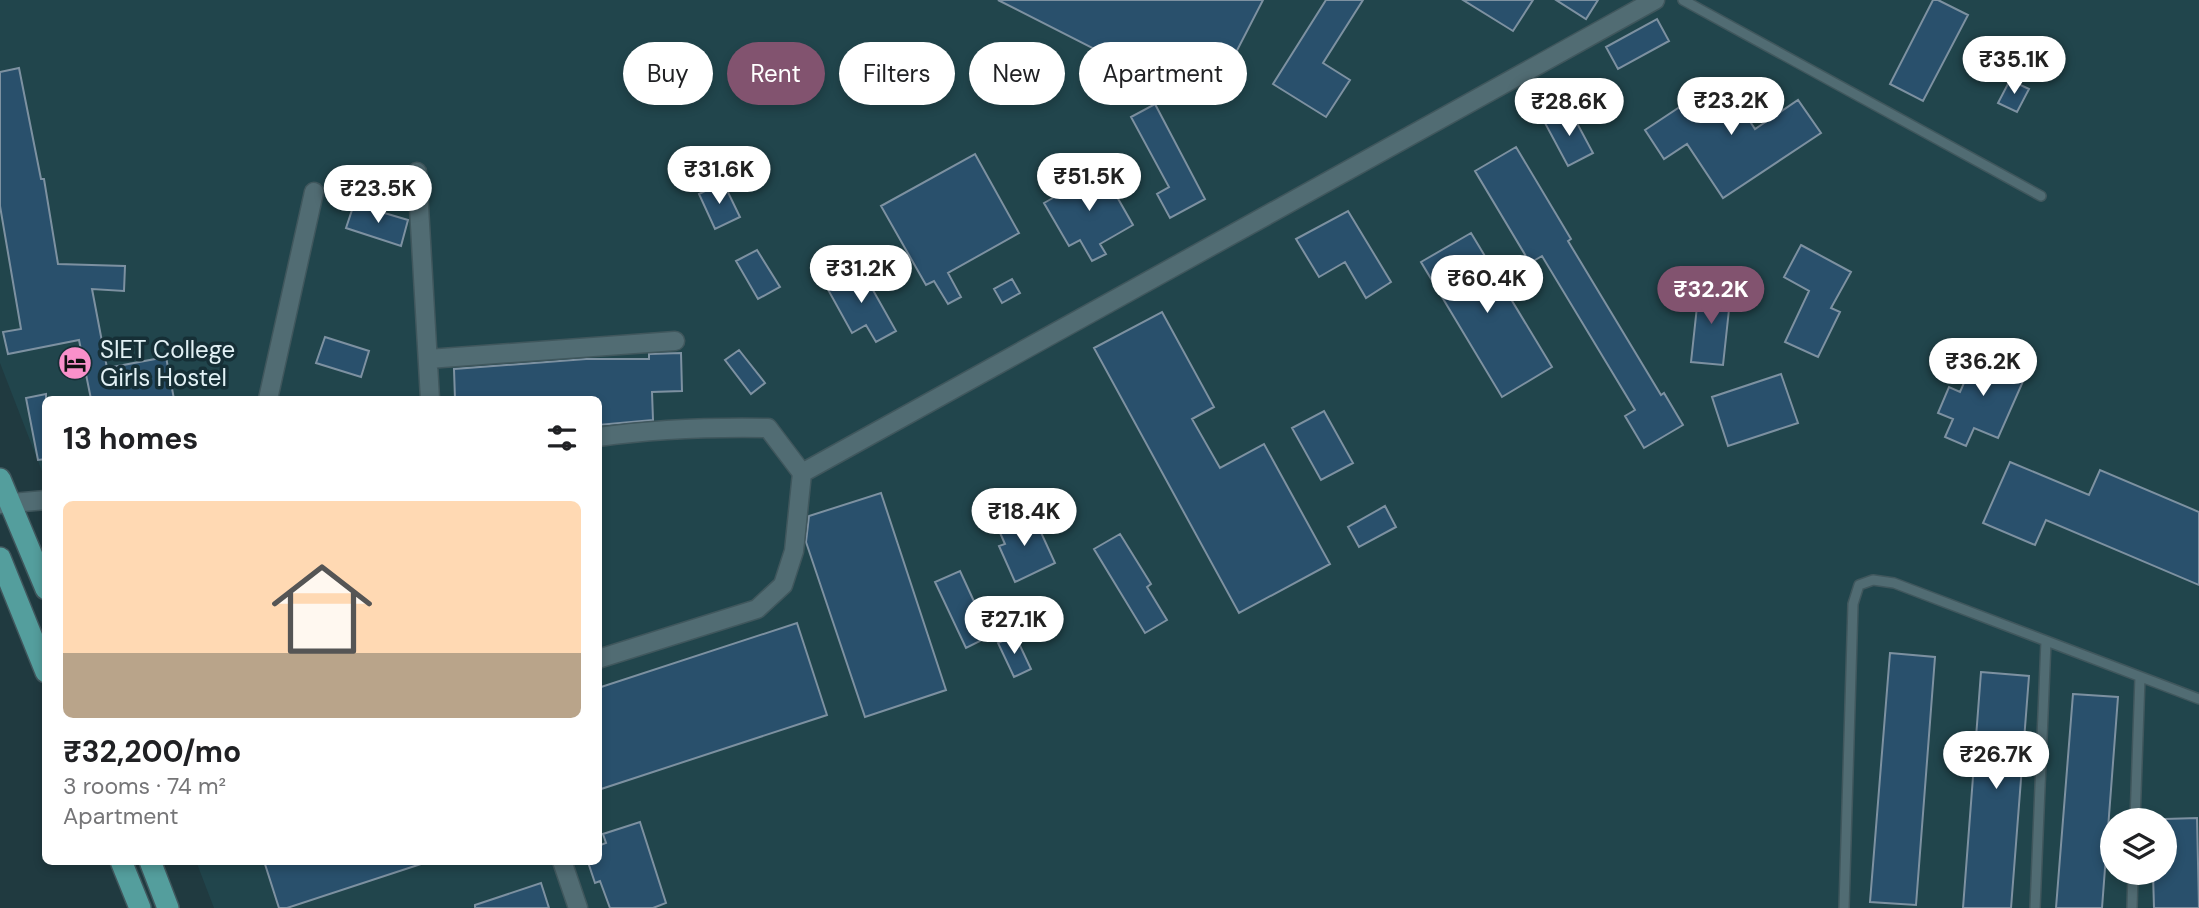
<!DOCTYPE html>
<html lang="en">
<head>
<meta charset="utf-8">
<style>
  body { margin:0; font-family:"DM Sans",sans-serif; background:#f6f6f6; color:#202124; height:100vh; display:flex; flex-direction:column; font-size:26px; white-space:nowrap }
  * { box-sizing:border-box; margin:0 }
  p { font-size:23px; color:#757577 }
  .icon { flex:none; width:38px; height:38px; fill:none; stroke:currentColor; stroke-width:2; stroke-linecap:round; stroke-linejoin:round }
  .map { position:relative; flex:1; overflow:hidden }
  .sheet { position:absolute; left:42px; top:396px; width:560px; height:469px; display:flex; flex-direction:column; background:#fff; border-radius:10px; box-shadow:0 4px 10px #0003 }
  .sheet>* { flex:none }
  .banner { position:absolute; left:623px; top:42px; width:665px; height:63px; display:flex; gap:14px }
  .tools { position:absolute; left:2100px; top:808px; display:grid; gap:14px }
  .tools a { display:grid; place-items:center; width:77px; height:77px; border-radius:50%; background:#fff; box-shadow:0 4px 10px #0003; font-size:35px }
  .price { position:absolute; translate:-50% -60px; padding:0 16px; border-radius:24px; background:#fff; color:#222; font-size:23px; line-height:46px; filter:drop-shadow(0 2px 4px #0008) }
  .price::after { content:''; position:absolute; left:50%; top:42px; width:21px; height:16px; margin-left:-10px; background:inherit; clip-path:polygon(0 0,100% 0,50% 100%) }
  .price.active { background:#82536f; color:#fff }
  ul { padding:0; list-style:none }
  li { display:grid; align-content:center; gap:14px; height:371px; padding:0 21px }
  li+li { border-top:2px solid #e0e0e0 }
  li span { display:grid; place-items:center; height:217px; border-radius:10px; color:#555 }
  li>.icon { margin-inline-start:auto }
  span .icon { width:126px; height:126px; fill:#fffc; stroke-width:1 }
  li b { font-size:30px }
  h2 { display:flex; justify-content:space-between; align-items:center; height:84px; padding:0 21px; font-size:30px }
  .tag { padding:0 24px; border-radius:32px; background:#fff; box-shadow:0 4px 10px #0003; font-size:24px; line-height:63px }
  .tag.active { background:#82536f; color:#fff }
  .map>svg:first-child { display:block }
  .built { fill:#21454c; fill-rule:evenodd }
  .building { fill:#29506c; stroke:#7d91a1; stroke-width:2 }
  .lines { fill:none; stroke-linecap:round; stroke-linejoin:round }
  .lane-casing { stroke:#40575d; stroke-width:12 }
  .street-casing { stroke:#40575d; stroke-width:21 }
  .primary-casing { stroke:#40575d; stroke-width:24 }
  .lane { stroke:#516c73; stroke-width:9 }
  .street { stroke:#516c73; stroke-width:18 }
  .primary { stroke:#549e9d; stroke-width:21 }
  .labels { text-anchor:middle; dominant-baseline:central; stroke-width:7; stroke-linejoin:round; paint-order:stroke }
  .poi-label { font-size:24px; fill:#e2f1f5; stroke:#162f36; text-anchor:start }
</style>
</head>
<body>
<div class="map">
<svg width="2199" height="908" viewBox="0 0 2199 908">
  <rect width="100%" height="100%" fill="#203a40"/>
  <!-- built -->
  <path class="built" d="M 0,0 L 2199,0 L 2199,908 L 214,908 L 196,861 L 598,861 L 598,399 L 46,399 L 45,479 L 0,363 ZM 2112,821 L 2165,821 L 2165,873 L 2112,873 Z"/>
  <!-- building -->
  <path class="building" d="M 998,0 L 1263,0 L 1212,99 L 1112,48 L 1108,56 Z
    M 1326,0 L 1363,0 L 1323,63 L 1350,80 L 1326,117 L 1273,84 Z
    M 1463,0 L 1533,0 L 1513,31 Z
    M 1556,0 L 1598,0 L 1586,19 Z
    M 1933,0 L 1938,0 L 1968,15 L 1923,101 L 1890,84 Z
    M 1657,19 L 1669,41 L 1618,69 L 1606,47 Z
    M 19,68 L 41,179 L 44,179 L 58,264 L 125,266 L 124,291 L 92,289 L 107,368 L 166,357 L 174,399 L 91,399 L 79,340 L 8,354 L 3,332 L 21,329 L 0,206 L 0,72 Z
    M 1722,79 L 1755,129 L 1798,100 L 1821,133 L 1723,198 L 1687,144 L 1664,159 L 1645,130 Z
    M 2010,80 L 2029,89 L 2017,112 L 1998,103 Z
    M 1155,104 L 1205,199 L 1170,218 L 1157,194 L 1169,187 L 1131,117 Z
    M 1570,110 L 1593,153 L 1568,166 L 1545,123 Z
    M 1516,147 L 1571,239 L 1568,241 L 1661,395 L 1664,393 L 1683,425 L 1644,448 L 1625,416 L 1635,410 L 1542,256 L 1530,263 L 1475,171 Z
    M 975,154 L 1019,233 L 948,273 L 961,297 L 948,304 L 934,281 L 926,285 L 881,206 Z
    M 1100,167 L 1133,225 L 1100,244 L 1106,254 L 1092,261 L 1080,240 L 1069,246 L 1044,203 L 1074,186 L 1072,183 Z
    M 723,182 L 740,217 L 715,229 L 699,194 Z
    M 354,204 L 408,220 L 401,246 L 346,228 Z
    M 1348,211 L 1391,282 L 1366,298 L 1345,262 L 1319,277 L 1296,239 Z
    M 1471,233 L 1552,367 L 1502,397 L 1421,262 Z
    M 1801,245 L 1851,272 L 1831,308 L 1840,312 L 1818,357 L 1785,342 L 1809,291 L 1784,277 Z
    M 757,250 L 780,287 L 758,299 L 736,261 Z
    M 860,267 L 896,331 L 876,342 L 866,325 L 852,333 L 826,286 Z
    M 1012,279 L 1020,293 L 1002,303 L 994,289 Z
    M 1699,288 L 1731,291 L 1723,365 L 1691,362 Z
    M 1162,312 L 1214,407 L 1192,419 L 1220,468 L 1264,444 L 1330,564 L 1239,613 L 1094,348 Z
    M 325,337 L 369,351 L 361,377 L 316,363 Z
    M 1979,349 L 2028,370 L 1998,438 L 1974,428 L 1966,446 L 1945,437 L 1953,419 L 1938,413 L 1949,387 L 1960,392 Z
    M 739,350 L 765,383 L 751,394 L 725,360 Z
    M 681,353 L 682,391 L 652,392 L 653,420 L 598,425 L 598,399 L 455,399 L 454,369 L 586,359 L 649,359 L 649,354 Z
    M 1781,374 L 1798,423 L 1728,446 L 1712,397 Z
    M 46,394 L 46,459 L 38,460 L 26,398 Z
    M 1324,411 L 1353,463 L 1321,480 L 1292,428 Z
    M 2010,462 L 2089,495 L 2100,470 L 2199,512 L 2199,585 L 2046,520 L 2035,545 L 1983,523 Z
    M 881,493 L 946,690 L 865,717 L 806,542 L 809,516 Z
    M 1385,506 L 1396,527 L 1359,547 L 1348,527 Z
    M 1025,513 L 1033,531 L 1039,528 L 1055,563 L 1015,582 L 999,546 L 1005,544 L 997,526 Z
    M 1120,534 L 1151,584 L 1147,587 L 1167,620 L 1145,633 L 1094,549 Z
    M 960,571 L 990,636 L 966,648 L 935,582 Z
    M 797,623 L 827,715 L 598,790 L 598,688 Z
    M 1015,635 L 1031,669 L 1014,677 L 998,643 Z
    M 1890,653 L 1935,657 L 1916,905 L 1870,902 Z
    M 1981,672 L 2029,676 L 2011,908 L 1963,908 Z
    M 2073,694 L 2118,697 L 2102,908 L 2056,908 Z
    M 2197,818 L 2199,908 L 2154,908 L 2153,873 L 2165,873 L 2165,819 Z
    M 640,822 L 666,903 L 653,908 L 610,908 L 600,881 L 595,883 L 588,862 L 598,861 L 598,846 L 606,843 L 603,834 Z
    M 264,861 L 421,861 L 421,864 L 287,908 L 279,908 Z
    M 541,883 L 549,908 L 475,908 L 475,905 Z"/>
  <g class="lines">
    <!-- lane casing -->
    <g class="lane-casing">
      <path id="lane" d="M 1683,0 L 2041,196
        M 2135,821 L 2140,677
        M 1844,908 L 1853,604 L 1859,585 L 1873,580 L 1894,583 L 2199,699
        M 2035,908 L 2046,641
        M 2132,908 L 2133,873"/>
    </g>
    <!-- street casing -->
    <g class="street-casing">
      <path id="street" d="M 417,172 L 430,399
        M 428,359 L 675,341
        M 268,399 L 314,192
        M 598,437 C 655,429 712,427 768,428 L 802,473 L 794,551 L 783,585 L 757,609 L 598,659
        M 802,473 L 1655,0
        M 0,504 L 46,500
        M 562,861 L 578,908"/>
    </g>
    <!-- primary casing -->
    <g class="primary-casing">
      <path id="primary" d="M 0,479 L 46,589
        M 0,558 L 46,672
        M 121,861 L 140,908
        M 150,861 L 168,908"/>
    </g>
    <!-- lane -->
    <use href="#lane" class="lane"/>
    <!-- street -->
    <use href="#street" class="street"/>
    <!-- primary -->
    <use href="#primary" class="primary"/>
  </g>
  <!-- icons -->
  <defs>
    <g id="hotel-disc" transform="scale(1.75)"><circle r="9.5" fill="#f990ca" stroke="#162f36"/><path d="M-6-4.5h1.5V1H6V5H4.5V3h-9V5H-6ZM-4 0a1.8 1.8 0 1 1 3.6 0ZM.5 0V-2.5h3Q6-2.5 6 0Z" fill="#111"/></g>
  </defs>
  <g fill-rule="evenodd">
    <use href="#hotel-disc" x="75" y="363"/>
  </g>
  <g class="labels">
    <!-- poi labels -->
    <g class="poi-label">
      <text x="100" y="349">SIET College<tspan x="100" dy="28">Girls Hostel</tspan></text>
    </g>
  </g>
</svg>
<div class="tools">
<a><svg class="icon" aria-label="layers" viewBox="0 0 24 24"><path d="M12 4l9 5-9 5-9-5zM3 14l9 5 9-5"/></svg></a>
</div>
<b class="price" style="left:2014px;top:96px">₹35.1K</b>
<b class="price" style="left:1731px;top:137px">₹23.2K</b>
<b class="price" style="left:1569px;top:138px">₹28.6K</b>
<b class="price" style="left:719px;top:206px">₹31.6K</b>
<b class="price" style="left:1089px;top:213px">₹51.5K</b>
<b class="price" style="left:378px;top:225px">₹23.5K</b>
<b class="price" style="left:861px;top:305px">₹31.2K</b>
<b class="price" style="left:1487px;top:315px">₹60.4K</b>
<b class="price active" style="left:1711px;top:326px">₹32.2K</b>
<b class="price" style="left:1983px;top:398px">₹36.2K</b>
<b class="price" style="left:1024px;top:548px">₹18.4K</b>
<b class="price" style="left:1014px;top:656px">₹27.1K</b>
<b class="price" style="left:1996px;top:791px">₹26.7K</b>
<div class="banner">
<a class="tag">Buy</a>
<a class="tag active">Rent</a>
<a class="tag">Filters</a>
<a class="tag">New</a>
<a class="tag">Apartment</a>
</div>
<section class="sheet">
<h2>13 homes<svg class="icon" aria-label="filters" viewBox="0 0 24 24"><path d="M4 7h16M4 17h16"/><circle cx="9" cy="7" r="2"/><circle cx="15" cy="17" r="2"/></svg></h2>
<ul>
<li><span style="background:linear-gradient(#ffd9b3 70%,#b9a48a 0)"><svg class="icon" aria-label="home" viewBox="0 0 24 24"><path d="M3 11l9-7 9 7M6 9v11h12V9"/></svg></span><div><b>₹32,200/mo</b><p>3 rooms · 74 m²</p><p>Apartment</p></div></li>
</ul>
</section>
</div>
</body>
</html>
